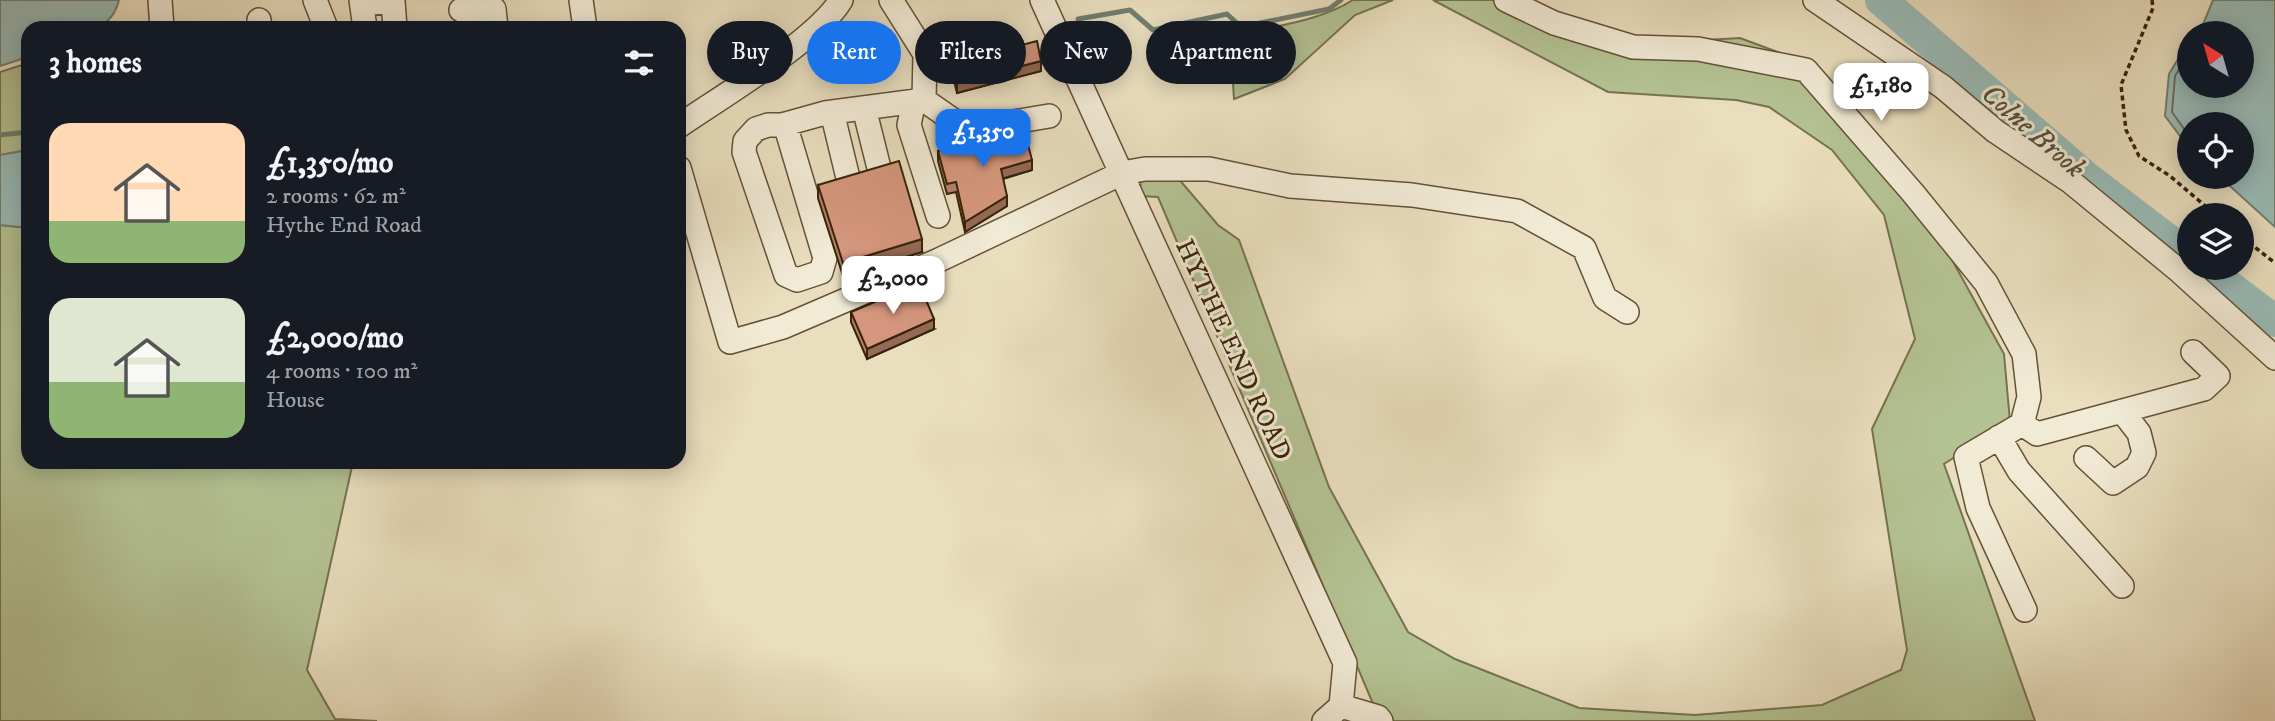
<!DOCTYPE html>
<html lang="en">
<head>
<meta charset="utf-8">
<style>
  body { margin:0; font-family:"IM FELL DW Pica",serif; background:#20242c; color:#f1f3f6; height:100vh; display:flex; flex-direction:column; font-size:26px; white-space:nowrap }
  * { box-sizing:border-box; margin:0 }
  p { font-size:23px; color:#9ea1a6 }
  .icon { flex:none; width:38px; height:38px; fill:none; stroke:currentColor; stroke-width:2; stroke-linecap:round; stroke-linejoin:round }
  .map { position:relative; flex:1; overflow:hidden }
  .side { position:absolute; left:21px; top:21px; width:665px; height:448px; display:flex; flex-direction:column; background:#171b24; border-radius:21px; box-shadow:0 4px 18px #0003 }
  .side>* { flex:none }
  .top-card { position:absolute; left:707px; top:21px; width:665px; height:63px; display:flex; gap:14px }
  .needle { width:46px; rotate:323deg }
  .controls { position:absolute; left:2177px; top:21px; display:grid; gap:14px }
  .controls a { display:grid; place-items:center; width:77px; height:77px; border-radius:50%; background:#171b24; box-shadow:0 4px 18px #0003; font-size:35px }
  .price { position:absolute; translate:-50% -60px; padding:0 16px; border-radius:14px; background:#fff; color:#222; font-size:23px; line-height:46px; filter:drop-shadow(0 2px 4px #0008) }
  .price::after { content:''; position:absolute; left:50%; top:42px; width:21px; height:16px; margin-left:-10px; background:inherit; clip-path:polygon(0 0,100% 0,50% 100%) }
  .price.active { background:#1a73e8; color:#fff }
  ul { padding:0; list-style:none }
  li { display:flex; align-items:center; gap:21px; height:175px; padding:0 28px }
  li span { display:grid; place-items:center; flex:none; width:196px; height:140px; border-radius:21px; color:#555 }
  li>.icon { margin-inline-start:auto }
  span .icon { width:84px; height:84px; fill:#fffc; stroke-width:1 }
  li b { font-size:30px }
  h2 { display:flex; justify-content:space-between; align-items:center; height:84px; padding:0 28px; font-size:30px }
  .tag { padding:0 24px; border-radius:32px; background:#171b24; box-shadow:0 4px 18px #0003; font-size:24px; line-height:63px }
  .tag.active { background:#1a73e8; color:#fff }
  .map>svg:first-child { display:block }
  .green { fill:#b4c293; stroke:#76734e; stroke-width:2 }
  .water { fill:#99bbb7; stroke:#727f71; stroke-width:2 }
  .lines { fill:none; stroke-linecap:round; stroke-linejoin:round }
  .shore { stroke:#687060; stroke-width:2 }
  .stream { stroke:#727f71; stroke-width:5 }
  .river { stroke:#99bbb7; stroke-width:32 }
  .minor-casing { stroke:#645236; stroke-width:26 }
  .path { stroke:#372408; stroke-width:3.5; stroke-dasharray:5 3.5; stroke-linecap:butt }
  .minor { stroke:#f1ead5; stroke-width:23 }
  .wall { fill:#b6816b; stroke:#372408; stroke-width:2 }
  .shaded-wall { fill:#946957; stroke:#372408; stroke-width:2 }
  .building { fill:#d4967c; stroke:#372408; stroke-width:2 }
  .labels { text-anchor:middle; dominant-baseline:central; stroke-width:6; stroke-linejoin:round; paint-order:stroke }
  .street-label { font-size:26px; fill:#372408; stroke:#f1ead5 }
  .water-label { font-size:28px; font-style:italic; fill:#54513d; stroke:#f1ead5 }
</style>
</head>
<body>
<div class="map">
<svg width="2275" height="721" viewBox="0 0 2275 721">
  <rect width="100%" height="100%" fill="#e9debe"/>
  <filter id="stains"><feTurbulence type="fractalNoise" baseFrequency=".00286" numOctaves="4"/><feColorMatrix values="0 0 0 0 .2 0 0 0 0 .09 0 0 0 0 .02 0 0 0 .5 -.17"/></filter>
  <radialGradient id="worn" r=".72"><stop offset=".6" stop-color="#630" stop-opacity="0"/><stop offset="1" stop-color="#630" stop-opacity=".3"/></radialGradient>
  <!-- green -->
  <path class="green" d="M 1353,0 L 1393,0 L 1355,15 L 1285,79 L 1234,99 L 1233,83 L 1251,32 C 1286,24 1323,19 1353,0 Z
    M 1433,0 L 1516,0 L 1634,44 L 1740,38 L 1783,54 L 1812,83 L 1940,238 L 2004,354 L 2010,422 L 1944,464 L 2035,721 L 1378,721 L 1374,706 L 1158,197 L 1141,196 L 1140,178 L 1178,178 L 1218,225 L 1239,240 L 1329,487 L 1408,632 L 1455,659 L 1579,708 L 1695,715 L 1822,705 L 1901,670 L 1907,650 L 1872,429 L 1915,339 L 1884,215 L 1832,150 L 1769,107 L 1736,100 L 1608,92 Z
    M 28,63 L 28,150 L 0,155 L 0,72 Z
    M 0,225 L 28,228 L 28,462 L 353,462 L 307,670 L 335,719 L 377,721 L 0,721 Z"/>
  <!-- water -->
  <path class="water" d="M 0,0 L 119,0 C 116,13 109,22 97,28 L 28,28 L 28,57 L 0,66 Z
    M 2213,0 L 2275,0 L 2275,227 L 2220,177 L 2242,177 L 2242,124 L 2189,124 L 2189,148 L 2165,116 L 2169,74 L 2189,41 L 2189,86 L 2242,86 L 2242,33 L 2196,33 L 2204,22 Z
    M 28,150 L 28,228 L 0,225 L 0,155 Z"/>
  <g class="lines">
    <!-- shore -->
    <path class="shore" d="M 2189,53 L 2175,76 L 2172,112 L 2189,136"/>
    <!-- stream -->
    <path class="stream" d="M 1078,19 L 1130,10 L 1153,30 L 1227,14 L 1241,27 L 1329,9 L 1341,0
      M 0,135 L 28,132"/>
    <!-- river -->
    <path class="river" d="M 1881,0 L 2087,178 L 2189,256
      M 2205,268 L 2275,321"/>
    <!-- minor casing -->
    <g class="minor-casing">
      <path id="minor" d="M 160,0 L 162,28
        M 315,0 L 326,28
        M 361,0 L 365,28
        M 581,0 L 585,28
        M 1042,0 L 1345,663 L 1341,706 L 1324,721
        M 1506,0 L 1554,23 L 1633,47 L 1698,49 L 1806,70 L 1913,193 L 1986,283 L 2024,354 L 2029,397 L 2022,424 L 1966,457 L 1978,508 L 2025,610
        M 1815,0 L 1943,87 L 1995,131 L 2071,182 L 2177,269 L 2275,358
        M 362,4 L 393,1 L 395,28
        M 461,10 L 494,9 L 496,28
        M 259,20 L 260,28
        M 924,100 L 967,130 L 1049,116
        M 914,101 L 909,125 L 938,216
        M 864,108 L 879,168
        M 832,112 L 848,178
        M 785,124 L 825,258 L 821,272 L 797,280 L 786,275 L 744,152 L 745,141 L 756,129 L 768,125 L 782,125 L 825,113 L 924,100 L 925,54 L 891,0
        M 679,126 C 721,97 817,40 841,0
        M 679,168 L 730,342 L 783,327 L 939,260 L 1122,173 L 1145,169 L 1209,169 L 1290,186 L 1412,195 L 1517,211 L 1584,248 L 1605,298 L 1627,312
        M 2022,424 L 2037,434 L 2204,389 L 2218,376 L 2193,352
        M 1999,437 L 2019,471 L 2122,586
        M 2086,458 L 2113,483 L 2137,467 L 2144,453 L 2139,433 L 2122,411
        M 1341,706 L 1378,717 L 1381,721"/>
    </g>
    <!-- path -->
    <path class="path" d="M 2152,0 L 2153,8 L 2121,85 L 2126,130 L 2139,156 L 2170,176 L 2216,215
      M 2242,237 L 2275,263"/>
    <!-- minor -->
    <use href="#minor" class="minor"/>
  </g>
  <!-- wall -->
  <path class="wall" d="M 883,37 L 883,74 L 863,74 L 863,38 Z
    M 952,63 L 1041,71 L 957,93 L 952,73 Z
    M 938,151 L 1032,170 L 1003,179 L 1007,206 L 965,232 L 956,192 L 947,194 L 938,161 Z
    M 818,185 L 922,252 L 843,276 L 818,198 Z
    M 851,312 L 934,329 L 867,359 L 851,322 Z"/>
  <!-- shaded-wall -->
  <path class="shaded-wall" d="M 1041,61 L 1041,71 L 957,93 L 957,83 Z
    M 1032,160 L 1032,170 L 1001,179 L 1001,169 Z
    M 1007,196 L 1007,206 L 965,232 L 965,222 Z
    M 922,239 L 922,252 L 843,276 L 843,263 Z
    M 934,319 L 934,329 L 867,359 L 867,349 Z"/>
  <!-- building -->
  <path class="building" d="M 883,37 L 883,64 L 863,64 L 863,38 Z
    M 1037,41 L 1041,61 L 957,83 L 952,63 Z
    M 1024,129 L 1032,160 L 1001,169 L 1007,196 L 965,222 L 956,182 L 947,184 L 938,151 Z
    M 899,161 L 922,239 L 843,263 L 818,185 Z
    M 919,283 L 934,319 L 867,349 L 851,312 Z"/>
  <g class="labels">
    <!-- street labels -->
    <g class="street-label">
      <text transform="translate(1233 350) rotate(65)">HYTHE END ROAD</text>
    </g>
    <!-- water labels -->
    <g class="water-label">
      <text transform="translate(2033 131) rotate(41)">Colne Brook</text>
    </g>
  </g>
  <rect width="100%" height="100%" filter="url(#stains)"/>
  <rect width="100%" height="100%" fill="url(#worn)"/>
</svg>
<div class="controls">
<a><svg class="needle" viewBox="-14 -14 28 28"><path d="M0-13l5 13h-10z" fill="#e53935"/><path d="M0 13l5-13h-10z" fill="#9ea1a6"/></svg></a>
<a><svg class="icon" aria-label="locate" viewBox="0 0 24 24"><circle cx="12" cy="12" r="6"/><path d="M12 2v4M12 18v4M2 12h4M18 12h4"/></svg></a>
<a><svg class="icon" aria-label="layers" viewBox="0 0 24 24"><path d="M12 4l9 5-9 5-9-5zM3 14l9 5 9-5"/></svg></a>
</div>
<b class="price" style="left:1881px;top:123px">£1,180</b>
<b class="price active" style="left:983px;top:169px">£1,350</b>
<b class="price" style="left:893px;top:316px">£2,000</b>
<div class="top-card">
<a class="tag">Buy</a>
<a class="tag active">Rent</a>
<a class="tag">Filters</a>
<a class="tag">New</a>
<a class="tag">Apartment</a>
</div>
<section class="side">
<h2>3 homes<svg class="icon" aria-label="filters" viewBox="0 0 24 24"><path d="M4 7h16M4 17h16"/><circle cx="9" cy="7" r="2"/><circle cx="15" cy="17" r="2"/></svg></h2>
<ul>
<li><span style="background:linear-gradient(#ffd9b3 70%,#8fb573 0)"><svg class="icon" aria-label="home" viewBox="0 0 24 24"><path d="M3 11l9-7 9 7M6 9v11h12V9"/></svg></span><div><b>£1,350/mo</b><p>2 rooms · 62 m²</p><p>Hythe End Road</p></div></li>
<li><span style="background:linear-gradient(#dfe7d0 60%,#8fb573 0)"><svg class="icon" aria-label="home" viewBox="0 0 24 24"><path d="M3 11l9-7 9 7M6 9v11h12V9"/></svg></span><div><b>£2,000/mo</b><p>4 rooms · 100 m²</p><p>House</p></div></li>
</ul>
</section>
</div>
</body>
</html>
